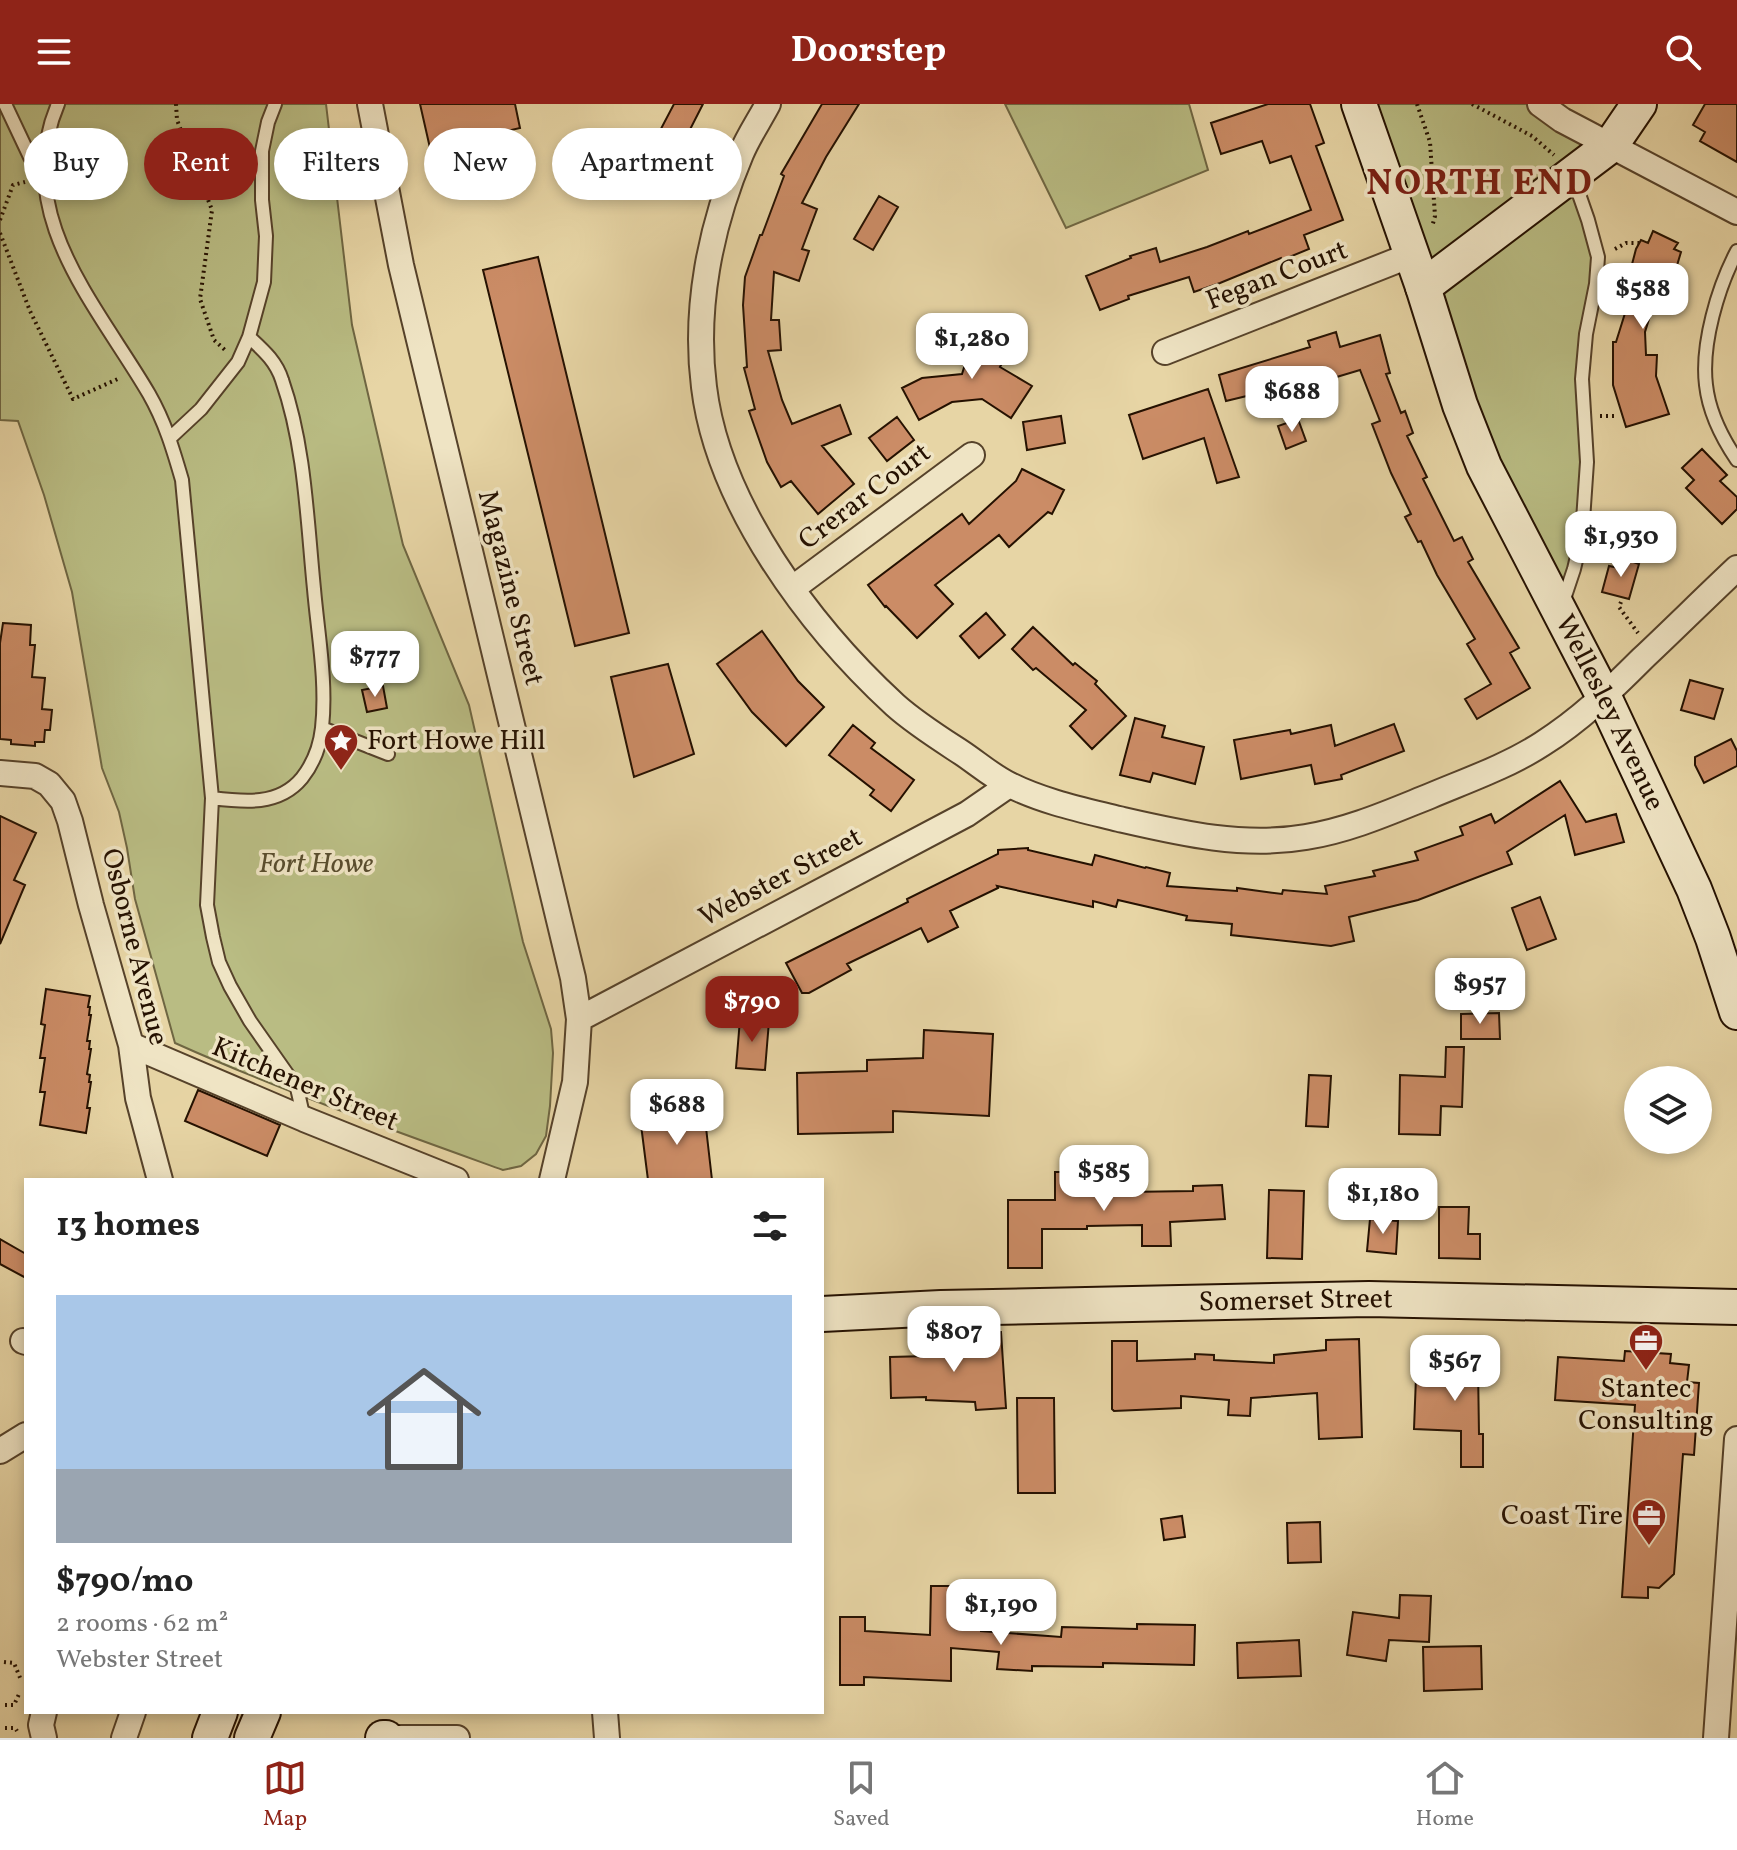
<!DOCTYPE html>
<html lang="en">
<head>
<meta charset="utf-8">
<style>
  body { margin:0; font-family:Vollkorn,serif; background:#f6f6f6; color:#222; height:100vh; display:flex; flex-direction:column; font-size:30px; white-space:nowrap }
  * { box-sizing:border-box; margin:0 }
  p { font-size:26px; color:#767676 }
  .icon { flex:none; width:44px; height:44px; fill:none; stroke:currentColor; stroke-width:2; stroke-linecap:round; stroke-linejoin:round }
  .map { position:relative; flex:1; overflow:hidden }
  .details { position:absolute; left:24px; top:1074px; width:800px; height:536px; display:flex; flex-direction:column; background:#fff; border-radius:0px; box-shadow:0 4px 12px #0003 }
  .details>* { flex:none }
  .banner { position:absolute; left:24px; top:24px; width:800px; height:72px; display:flex; gap:16px }
  .buttons { position:absolute; left:1624px; top:962px; display:grid; gap:16px }
  .buttons a { display:grid; place-items:center; width:88px; height:88px; border-radius:50%; background:#fff; box-shadow:0 4px 12px #0003; font-size:40px }
  .price { position:absolute; translate:-50% -68px; padding:0 18px; border-radius:16px; background:#fff; color:#222; font-size:26px; line-height:52px; filter:drop-shadow(0 2px 4px #0008) }
  .price::after { content:''; position:absolute; left:50%; top:48px; width:24px; height:18px; margin-left:-12px; background:inherit; clip-path:polygon(0 0,100% 0,50% 100%) }
  .price.current { background:#8f2418; color:#fff }
  ul { padding:0; list-style:none }
  li { display:grid; align-content:center; gap:16px; height:424px; padding:0 32px }
  li+li { border-top:2px solid #e0e0e0 }
  li span { display:grid; place-items:center; height:248px; border-radius:0px; color:#555 }
  li>.icon { margin-inline-start:auto }
  span .icon { width:144px; height:144px; fill:#fffc; stroke-width:1 }
  li b { font-size:34px }
  h2 { display:flex; justify-content:space-between; align-items:center; height:96px; padding:0 32px; font-size:34px }
  .pill { padding:0 28px; border-radius:36px; background:#fff; box-shadow:0 4px 12px #0003; font-size:28px; line-height:72px }
  .pill.current { background:#8f2418; color:#fff }
  header { display:flex; justify-content:space-between; align-items:center; height:104px; padding:0 32px; background:#8f2418; color:#fff; font-size:36px; font-weight:700 }
  .menu { display:flex; justify-content:space-around; align-items:center; height:112px; border-top:2px solid #e0e0e0; background:#fff; font-size:22px; color:#767676 }
  .menu a { display:grid; justify-items:center; gap:4px }
  .menu .current { color:#8f2418 }
  .map>svg:first-child { display:block }
  .green { fill:#b9bc83; stroke:#6f6642; stroke-width:2 }
  .building { fill:#cb8c66; stroke:#251101; stroke-width:2 }
  .lines { fill:none; stroke-linecap:round; stroke-linejoin:round }
  .lane-casing { stroke:#56422a; stroke-width:16 }
  .street-casing { stroke:#56422a; stroke-width:28 }
  .secondary-casing { stroke:#251101; stroke-width:38 }
  .path { stroke:#251101; stroke-width:4; stroke-dasharray:2 4; stroke-linecap:butt }
  .lane { stroke:#efe4c4; stroke-width:12 }
  .street { stroke:#efe4c4; stroke-width:24 }
  .secondary { stroke:#efe4c4; stroke-width:34 }
  .labels { text-anchor:middle; dominant-baseline:central; stroke-width:7; stroke-linejoin:round; paint-order:stroke }
  .street-label { font-size:28px; fill:#251101; stroke:#efe4c4 }
  .poi-label { font-size:28px; fill:#251101; stroke:#efe4c4; text-anchor:start }
  .park-label { font-size:28px; font-style:italic; fill:#594d2e; stroke:#efe4c4 }
  .district-label { font-size:36px; font-weight:bold; letter-spacing:2px; fill:#7a1f14; stroke:#efe4c4 }
</style>
</head>
<body>
<header><svg class="icon" aria-label="menu" viewBox="0 0 24 24"><path d="M4 6h16M4 12h16M4 18h16"/></svg>Doorstep<svg class="icon" aria-label="search" viewBox="0 0 24 24"><circle cx="10" cy="10" r="6"/><path d="M15 15l6 6"/></svg></header>
<div class="map">
<svg width="1737" height="1634" viewBox="0 0 1737 1634">
  <rect width="100%" height="100%" fill="#e7d5a5"/>
  <filter id="stains"><feTurbulence type="fractalNoise" baseFrequency=".0025" numOctaves="4"/><feColorMatrix values="0 0 0 0 .2 0 0 0 0 .09 0 0 0 0 .02 0 0 0 .5 -.17"/></filter>
  <radialGradient id="worn" r=".72"><stop offset=".6" stop-color="#630" stop-opacity="0"/><stop offset="1" stop-color="#630" stop-opacity=".3"/></radialGradient>
  <!-- green -->
  <path class="green" d="M 0,0 L 326,0 L 352,221 L 403,441 L 469,601 L 523,838 L 551,925 L 553,949 L 550,1002 L 546,1032 L 536,1050 L 521,1062 L 503,1066 C 392,1026 282,987 175,939 L 135,795 L 127,744 L 119,708 L 102,664 L 72,488 L 44,391 L 18,317 L 0,316 Z
    M 1005,0 L 1189,0 L 1208,66 L 1066,124 Z
    M 1359,0 L 1540,0 L 1611,41 L 1572,70 L 1598,153 L 1586,230 L 1586,392 L 1559,509 Z"/>
  <!-- building -->
  <path class="building" d="M 420,0 L 515,0 L 520,24 L 430,44 Z
    M 674,0 L 703,0 L 677,51 L 654,38 Z
    M 822,0 L 859,0 L 826,53 L 802,99 L 817,105 L 802,145 L 809,147 L 799,177 L 774,168 L 771,216 L 779,216 L 781,246 L 768,247 L 782,296 L 792,320 L 840,301 L 851,330 L 822,342 L 854,380 L 818,410 L 791,377 L 781,383 L 767,358 L 749,307 L 755,305 L 744,264 L 747,263 L 743,201 L 745,173 L 760,131 L 762,131 L 784,72 L 781,70 Z
    M 1268,0 L 1310,0 L 1324,39 L 1316,42 L 1343,116 L 1304,131 L 1309,145 L 1282,156 L 1281,154 L 1220,179 L 1194,188 L 1189,173 L 1128,192 L 1129,195 L 1100,206 L 1086,172 L 1131,154 L 1130,152 L 1156,144 L 1160,158 L 1207,143 L 1248,127 L 1249,130 L 1311,106 L 1291,52 L 1270,59 L 1262,37 L 1221,50 L 1211,19 Z
    M 1705,0 L 1737,0 L 1737,58 L 1700,37 L 1705,28 L 1693,21 Z
    M 879,92 L 898,103 L 873,146 L 854,135 Z
    M 1653,127 L 1678,139 L 1674,145 L 1681,148 L 1664,205 L 1653,202 L 1645,228 L 1646,251 L 1657,251 L 1656,272 L 1669,310 L 1626,323 L 1613,281 L 1613,238 L 1616,238 L 1626,206 L 1625,205 L 1629,189 L 1625,187 L 1636,145 L 1641,136 L 1648,139 Z
    M 538,153 L 629,529 L 575,542 L 483,166 Z
    M 976,225 L 986,228 L 1012,241 L 1000,263 L 1032,282 L 1011,314 L 982,295 L 952,298 L 919,316 L 902,284 L 922,274 L 962,270 Z
    M 1336,228 L 1340,243 L 1380,231 L 1390,269 L 1386,270 L 1401,309 L 1405,307 L 1413,329 L 1407,332 L 1427,373 L 1423,375 L 1454,437 L 1462,433 L 1473,455 L 1468,458 L 1519,544 L 1510,549 L 1530,584 L 1477,615 L 1465,595 L 1491,580 L 1467,540 L 1475,535 L 1437,471 L 1421,437 L 1418,438 L 1405,413 L 1411,410 L 1391,369 L 1372,320 L 1380,317 L 1360,266 L 1320,278 L 1317,268 L 1254,287 L 1255,290 L 1226,297 L 1219,271 L 1310,243 L 1308,237 Z
    M 1208,285 L 1239,373 L 1217,379 L 1204,334 L 1143,355 L 1129,311 Z
    M 1061,312 L 1065,339 L 1027,346 L 1023,318 Z
    M 897,313 L 914,336 L 887,357 L 869,334 Z
    M 1298,315 L 1306,337 L 1286,345 L 1278,322 Z
    M 1702,345 L 1727,371 L 1720,377 L 1737,393 L 1737,405 L 1722,420 L 1686,384 L 1694,376 L 1682,364 Z
    M 1022,365 L 1064,386 L 1052,410 L 1048,408 L 1009,443 L 999,431 L 935,481 L 953,500 L 917,534 L 886,502 L 885,503 L 868,481 L 962,410 L 969,420 L 1016,377 Z
    M 1622,454 L 1639,460 L 1629,495 L 1602,488 L 1609,462 L 1619,464 Z
    M 986,509 L 1005,531 L 979,554 L 960,532 Z
    M 3,519 L 31,521 L 30,541 L 35,541 L 32,573 L 45,574 L 42,605 L 52,606 L 50,626 L 45,626 L 44,638 L 35,638 L 35,642 L 11,640 L 11,636 L 0,635 L 0,539 Z
    M 1033,523 L 1073,561 L 1075,559 L 1097,577 L 1095,580 L 1126,612 L 1092,645 L 1070,622 L 1086,606 L 1036,564 L 1033,566 L 1012,545 Z
    M 762,527 L 798,577 L 824,603 L 786,642 L 752,608 L 717,560 Z
    M 668,560 L 694,650 L 634,673 L 611,573 Z
    M 1690,576 L 1723,585 L 1714,615 L 1681,606 Z
    M 383,582 L 387,604 L 367,608 L 362,586 Z
    M 1135,614 L 1165,622 L 1162,633 L 1204,643 L 1195,680 L 1153,669 L 1150,678 L 1120,671 Z
    M 1394,620 L 1404,647 L 1341,671 L 1342,675 L 1315,680 L 1311,661 L 1241,675 L 1234,636 L 1290,626 L 1291,630 L 1331,621 L 1335,642 Z
    M 853,621 L 875,639 L 871,644 L 914,676 L 891,707 L 870,691 L 874,686 L 829,651 Z
    M 1731,635 L 1737,647 L 1737,662 L 1704,679 L 1695,661 L 1695,653 Z
    M 1560,677 L 1586,718 L 1616,710 L 1624,738 L 1575,751 L 1565,711 L 1507,748 L 1512,760 L 1418,796 L 1349,813 L 1354,837 L 1331,842 L 1231,831 L 1232,820 L 1186,816 L 1187,812 L 1118,796 L 1116,803 L 1093,797 L 1093,803 L 997,782 L 998,784 L 950,807 L 958,823 L 928,838 L 921,824 L 847,860 L 851,866 L 809,889 L 802,889 L 786,859 L 908,798 L 907,795 L 998,750 L 998,746 L 1028,744 L 1028,746 L 1092,761 L 1095,751 L 1145,764 L 1146,763 L 1170,769 L 1167,782 L 1237,787 L 1237,784 L 1282,790 L 1283,786 L 1327,790 L 1325,782 L 1375,772 L 1373,767 L 1418,756 L 1415,748 L 1463,731 L 1460,723 L 1491,710 L 1495,719 Z
    M 0,712 L 36,729 L 14,776 L 25,781 L 0,840 Z
    M 1540,793 L 1556,835 L 1527,846 L 1512,804 Z
    M 46,885 L 90,892 L 88,903 L 90,903 L 89,911 L 91,911 L 87,937 L 90,937 L 89,945 L 91,945 L 87,970 L 90,971 L 89,978 L 91,978 L 87,1004 L 90,1004 L 86,1029 L 40,1021 L 45,988 L 40,988 L 45,954 L 40,954 L 45,921 L 41,920 Z
    M 1499,909 L 1500,935 L 1461,935 L 1461,910 Z
    M 740,915 L 769,917 L 765,966 L 736,964 Z
    M 924,926 L 993,930 L 989,1012 L 893,1007 L 893,1028 L 798,1030 L 797,969 L 867,967 L 867,956 L 923,954 Z
    M 1446,943 L 1464,943 L 1462,1003 L 1441,1002 L 1440,1031 L 1399,1030 L 1400,971 L 1445,973 Z
    M 1309,971 L 1331,972 L 1328,1023 L 1306,1022 Z
    M 198,986 L 280,1021 L 267,1052 L 185,1017 Z
    M 704,1006 L 712,1076 L 648,1076 L 640,1013 Z
    M 1055,1068 L 1087,1068 L 1087,1075 L 1126,1075 L 1126,1088 L 1193,1087 L 1193,1082 L 1222,1081 L 1225,1115 L 1170,1118 L 1171,1142 L 1142,1142 L 1142,1121 L 1087,1122 L 1087,1125 L 1042,1125 L 1042,1164 L 1008,1164 L 1008,1096 L 1055,1096 Z
    M 1269,1086 L 1304,1087 L 1302,1155 L 1267,1154 Z
    M 1439,1103 L 1469,1103 L 1468,1130 L 1480,1130 L 1480,1155 L 1439,1154 Z
    M 1370,1115 L 1398,1117 L 1396,1150 L 1367,1147 Z
    M 0,1135 L 26,1150 L 26,1174 L 0,1160 Z
    M 1001,1228 L 1006,1304 L 976,1306 L 975,1298 L 926,1296 L 926,1293 L 891,1294 L 890,1253 L 928,1252 L 929,1241 L 971,1243 L 970,1230 Z
    M 1359,1235 L 1362,1333 L 1319,1335 L 1317,1289 L 1251,1294 L 1250,1312 L 1228,1311 L 1229,1296 L 1181,1292 L 1181,1304 L 1114,1307 L 1112,1305 L 1112,1237 L 1137,1237 L 1137,1257 L 1195,1255 L 1195,1250 L 1214,1251 L 1214,1256 L 1274,1259 L 1274,1251 L 1326,1246 L 1326,1236 Z
    M 1451,1242 L 1485,1242 L 1485,1263 L 1478,1263 L 1479,1330 L 1483,1330 L 1483,1363 L 1461,1363 L 1461,1327 L 1414,1325 L 1416,1273 L 1450,1275 Z
    M 1625,1247 L 1671,1250 L 1670,1259 L 1689,1261 L 1687,1278 L 1699,1279 L 1694,1351 L 1683,1350 L 1674,1470 L 1659,1484 L 1648,1483 L 1648,1494 L 1622,1493 L 1635,1301 L 1555,1296 L 1558,1253 L 1624,1257 Z
    M 1017,1294 L 1054,1294 L 1055,1389 L 1018,1389 Z
    M 1182,1412 L 1185,1433 L 1164,1436 L 1161,1415 Z
    M 1320,1418 L 1321,1458 L 1288,1459 L 1287,1419 Z
    M 931,1482 L 953,1482 L 952,1513 L 982,1516 L 981,1527 L 1061,1533 L 1062,1523 L 1137,1525 L 1137,1520 L 1195,1521 L 1194,1561 L 1103,1559 L 1103,1563 L 1032,1562 L 1032,1567 L 997,1565 L 999,1548 L 951,1544 L 951,1577 L 864,1573 L 864,1581 L 840,1581 L 840,1513 L 865,1513 L 865,1527 L 930,1531 Z
    M 1400,1491 L 1431,1492 L 1429,1538 L 1389,1536 L 1386,1557 L 1347,1551 L 1353,1508 L 1399,1514 Z
    M 1299,1536 L 1301,1572 L 1238,1574 L 1237,1539 Z
    M 1481,1542 L 1482,1585 L 1424,1587 L 1423,1543 Z"/>
  <g class="lines">
    <!-- lane casing -->
    <g class="lane-casing">
      <path id="lane" d="M 5,0 L 30,53 L 42,71
        M 58,0 C 11,110 97,201 149,290 C 165,318 173,345 182,376 L 212,694 L 207,801 L 213,833 L 219,858 L 230,882 L 250,917 L 297,984 L 304,1015
        M 1737,147 C 1718,183 1701,240 1706,281 C 1709,308 1722,334 1737,356
        M 170,334 L 201,305 L 238,258 L 249,233 L 264,178 L 266,132 L 262,96 L 262,47 L 268,18 L 275,0
        M 1563,498 L 1574,465 L 1582,431 L 1587,358 L 1582,275 L 1586,230 L 1596,180 L 1598,153 L 1588,116 L 1573,73
        M 322,624 L 388,650
        M 212,694 C 244,698 279,702 302,674 C 313,660 320,642 322,624 C 327,578 318,531 314,485 C 307,415 305,342 282,276 C 276,257 263,246 249,233"/>
    </g>
    <!-- street casing -->
    <g class="street-casing">
      <path id="street" d="M 370,0 L 401,161 L 573,874 L 579,915 L 575,978 L 552,1076
        M 768,0 C 759,17 748,33 741,50 C 710,123 694,205 704,283 C 718,400 810,523 895,601 C 915,619 939,634 962,649 C 977,659 993,673 1010,681 C 1044,698 1083,706 1119,715 C 1180,729 1243,744 1306,733 C 1350,726 1390,708 1430,692 C 1468,676 1508,662 1542,640 C 1580,616 1611,586 1642,555 C 1674,525 1705,494 1737,464
        M 1540,0 L 1562,16 L 1737,108
        M 1165,248 L 1411,151
        M 793,484 L 972,351
        M 0,669 L 35,672 L 49,680 L 63,697 L 70,717 L 91,801 L 131,941 L 138,994 L 160,1076
        M 579,915 L 967,710 L 1009,681
        M 131,941 L 304,1015 L 456,1076
        M 23,1237 L 26,1238
        M 0,1347 L 26,1331
        M 605,1608 L 607,1634
        M 44,1634 L 41,1621 L 44,1608
        M 124,1634 L 133,1608
        M 386,1634 L 457,1634
        M 1716,1634 L 1737,1335"/>
    </g>
    <!-- secondary casing -->
    <g class="secondary-casing">
      <g id="secondary">
        <path id="s1" d="M 1359,0 L 1423,183 L 1460,301 L 1484,362 L 1604,593 L 1694,785 L 1713,834 L 1737,908"/>
        <path d="M 1423,183 L 1611,41 L 1639,0"/>
        <path id="s2" d="M 822,1210 L 941,1204 L 1369,1195 L 1737,1203"/>
        <path d="M 210,1634 L 220,1608"/>
        <path d="M 252,1634 L 263,1608"/>
        <path d="M 383,1634 L 386,1634"/>
      </g>
    </g>
    <!-- path -->
    <path class="path" d="M 176,0 L 177,16 L 212,106 L 200,195 L 214,236 L 226,247
      M 1417,0 L 1430,38 L 1435,112 L 1432,123
      M 1472,0 L 1532,32 L 1554,51
      M 0,116 L 13,81 L 25,78
      M 0,129 L 30,207 L 73,295 L 120,274
      M 1615,145 L 1626,139 L 1639,139
      M 1613,178 L 1626,183
      M 1600,312 L 1617,312
      M 1621,498 L 1619,503 L 1638,529
      M 4,1558 L 14,1559 L 21,1576
      M 5,1601 L 14,1601 L 20,1588
      M 5,1624 L 15,1624 L 17,1627"/>
    <!-- lane -->
    <use href="#lane" class="lane"/>
    <!-- street -->
    <use href="#street" class="street"/>
    <!-- secondary -->
    <use href="#secondary" class="secondary"/>
  </g>
  <!-- icons -->
  <defs>
    <g id="sight-pin" transform="scale(1.8)"><path d="M0 17L-7.5 6A9.5 9.5 0 1 1 7.5 6Z" fill="#8f2418" stroke="#efe4c4"/><path d="M0-6L1.8-2.2L6-1.7L2.9 1.2L3.7 5.4L0 3.3L-3.7 5.4L-2.9 1.2L-6-1.7L-1.8-2.2Z" fill="#fff"/></g>
    <g id="office-pin" transform="scale(1.8)"><path d="M0 17L-7.5 6A9.5 9.5 0 1 1 7.5 6Z" fill="#8f2418" stroke="#efe4c4"/><path d="M-6-3h4V-5.5h4V-3h4V5H-6ZM-1-4.5V-3h2v-1.5ZM-6 0V1H6V0Z" fill="#fff"/></g>
  </defs>
  <g fill-rule="evenodd">
    <use href="#sight-pin" x="341" y="637"/>
    <use href="#office-pin" x="1646" y="1237"/>
    <use href="#office-pin" x="1649" y="1412"/>
  </g>
  <g class="labels">
    <!-- street labels -->
    <g class="street-label">
      <text transform="translate(1277 172) rotate(-21)">Fegan Court</text>
      <text transform="translate(865 393) rotate(-37)">Crerar Court</text>
      <text transform="translate(510 484) rotate(76)">Magazine Street</text>
      <text stroke="none"><textPath href="#s1" startOffset="660">Wellesley Avenue</textPath></text>
      <text transform="translate(781 774) rotate(-28)">Webster Street</text>
      <text transform="translate(134 843) rotate(76)">Osborne Avenue</text>
      <text transform="translate(305 981) rotate(23)">Kitchener Street</text>
      <text stroke="none"><textPath href="#s2" startOffset="474">Somerset Street</textPath></text>
    </g>
    <!-- poi labels -->
    <g class="poi-label">
      <text x="367" y="637">Fort Howe Hill</text>
      <text x="1646" y="1285" text-anchor="middle">Stantec<tspan x="1646" dy="32">Consulting</tspan></text>
      <text x="1623" y="1412" text-anchor="end">Coast Tire</text>
    </g>
    <!-- park labels -->
    <g class="park-label">
      <text x="316" y="760">Fort Howe</text>
    </g>
    <!-- district labels -->
    <g class="district-label">
      <text x="1480" y="81">NORTH END</text>
    </g>
  </g>
  <rect width="100%" height="100%" filter="url(#stains)"/>
  <rect width="100%" height="100%" fill="url(#worn)"/>
</svg>
<div class="buttons">
<a><svg class="icon" aria-label="layers" viewBox="0 0 24 24"><path d="M12 4l9 5-9 5-9-5zM3 14l9 5 9-5"/></svg></a>
</div>
<b class="price" style="left:1643px;top:227px">$588</b>
<b class="price" style="left:972px;top:277px">$1,280</b>
<b class="price" style="left:1292px;top:330px">$688</b>
<b class="price" style="left:1621px;top:475px">$1,930</b>
<b class="price" style="left:375px;top:595px">$777</b>
<b class="price" style="left:1480px;top:922px">$957</b>
<b class="price current" style="left:752px;top:940px">$790</b>
<b class="price" style="left:677px;top:1043px">$688</b>
<b class="price" style="left:1104px;top:1109px">$585</b>
<b class="price" style="left:1383px;top:1132px">$1,180</b>
<b class="price" style="left:954px;top:1270px">$807</b>
<b class="price" style="left:1455px;top:1299px">$567</b>
<b class="price" style="left:1001px;top:1543px">$1,190</b>
<div class="banner">
<a class="pill">Buy</a>
<a class="pill current">Rent</a>
<a class="pill">Filters</a>
<a class="pill">New</a>
<a class="pill">Apartment</a>
</div>
<section class="details">
<h2>13 homes<svg class="icon" aria-label="filters" viewBox="0 0 24 24"><path d="M4 7h16M4 17h16"/><circle cx="9" cy="7" r="2"/><circle cx="15" cy="17" r="2"/></svg></h2>
<ul>
<li><span style="background:linear-gradient(#a9c7e8 70%,#9aa5b1 0)"><svg class="icon" aria-label="home" viewBox="0 0 24 24"><path d="M3 11l9-7 9 7M6 9v11h12V9"/></svg></span><div><b>$790/mo</b><p>2 rooms · 62 m²</p><p>Webster Street</p></div></li>
</ul>
</section>
</div>
<nav class="menu">
<a class="current"><svg class="icon" aria-label="map" viewBox="0 0 24 24"><path d="M3 6l6-2 6 2 6-2v14l-6 2-6-2-6 2zM9 4v14M15 6v14"/></svg>Map</a>
<a><svg class="icon" aria-label="saved" viewBox="0 0 24 24"><path d="M7 4h10v16l-5-4-5 4z"/></svg>Saved</a>
<a><svg class="icon" aria-label="home" viewBox="0 0 24 24"><path d="M3 11l9-7 9 7M6 9v11h12V9"/></svg>Home</a>
</nav>
</body>
</html>
